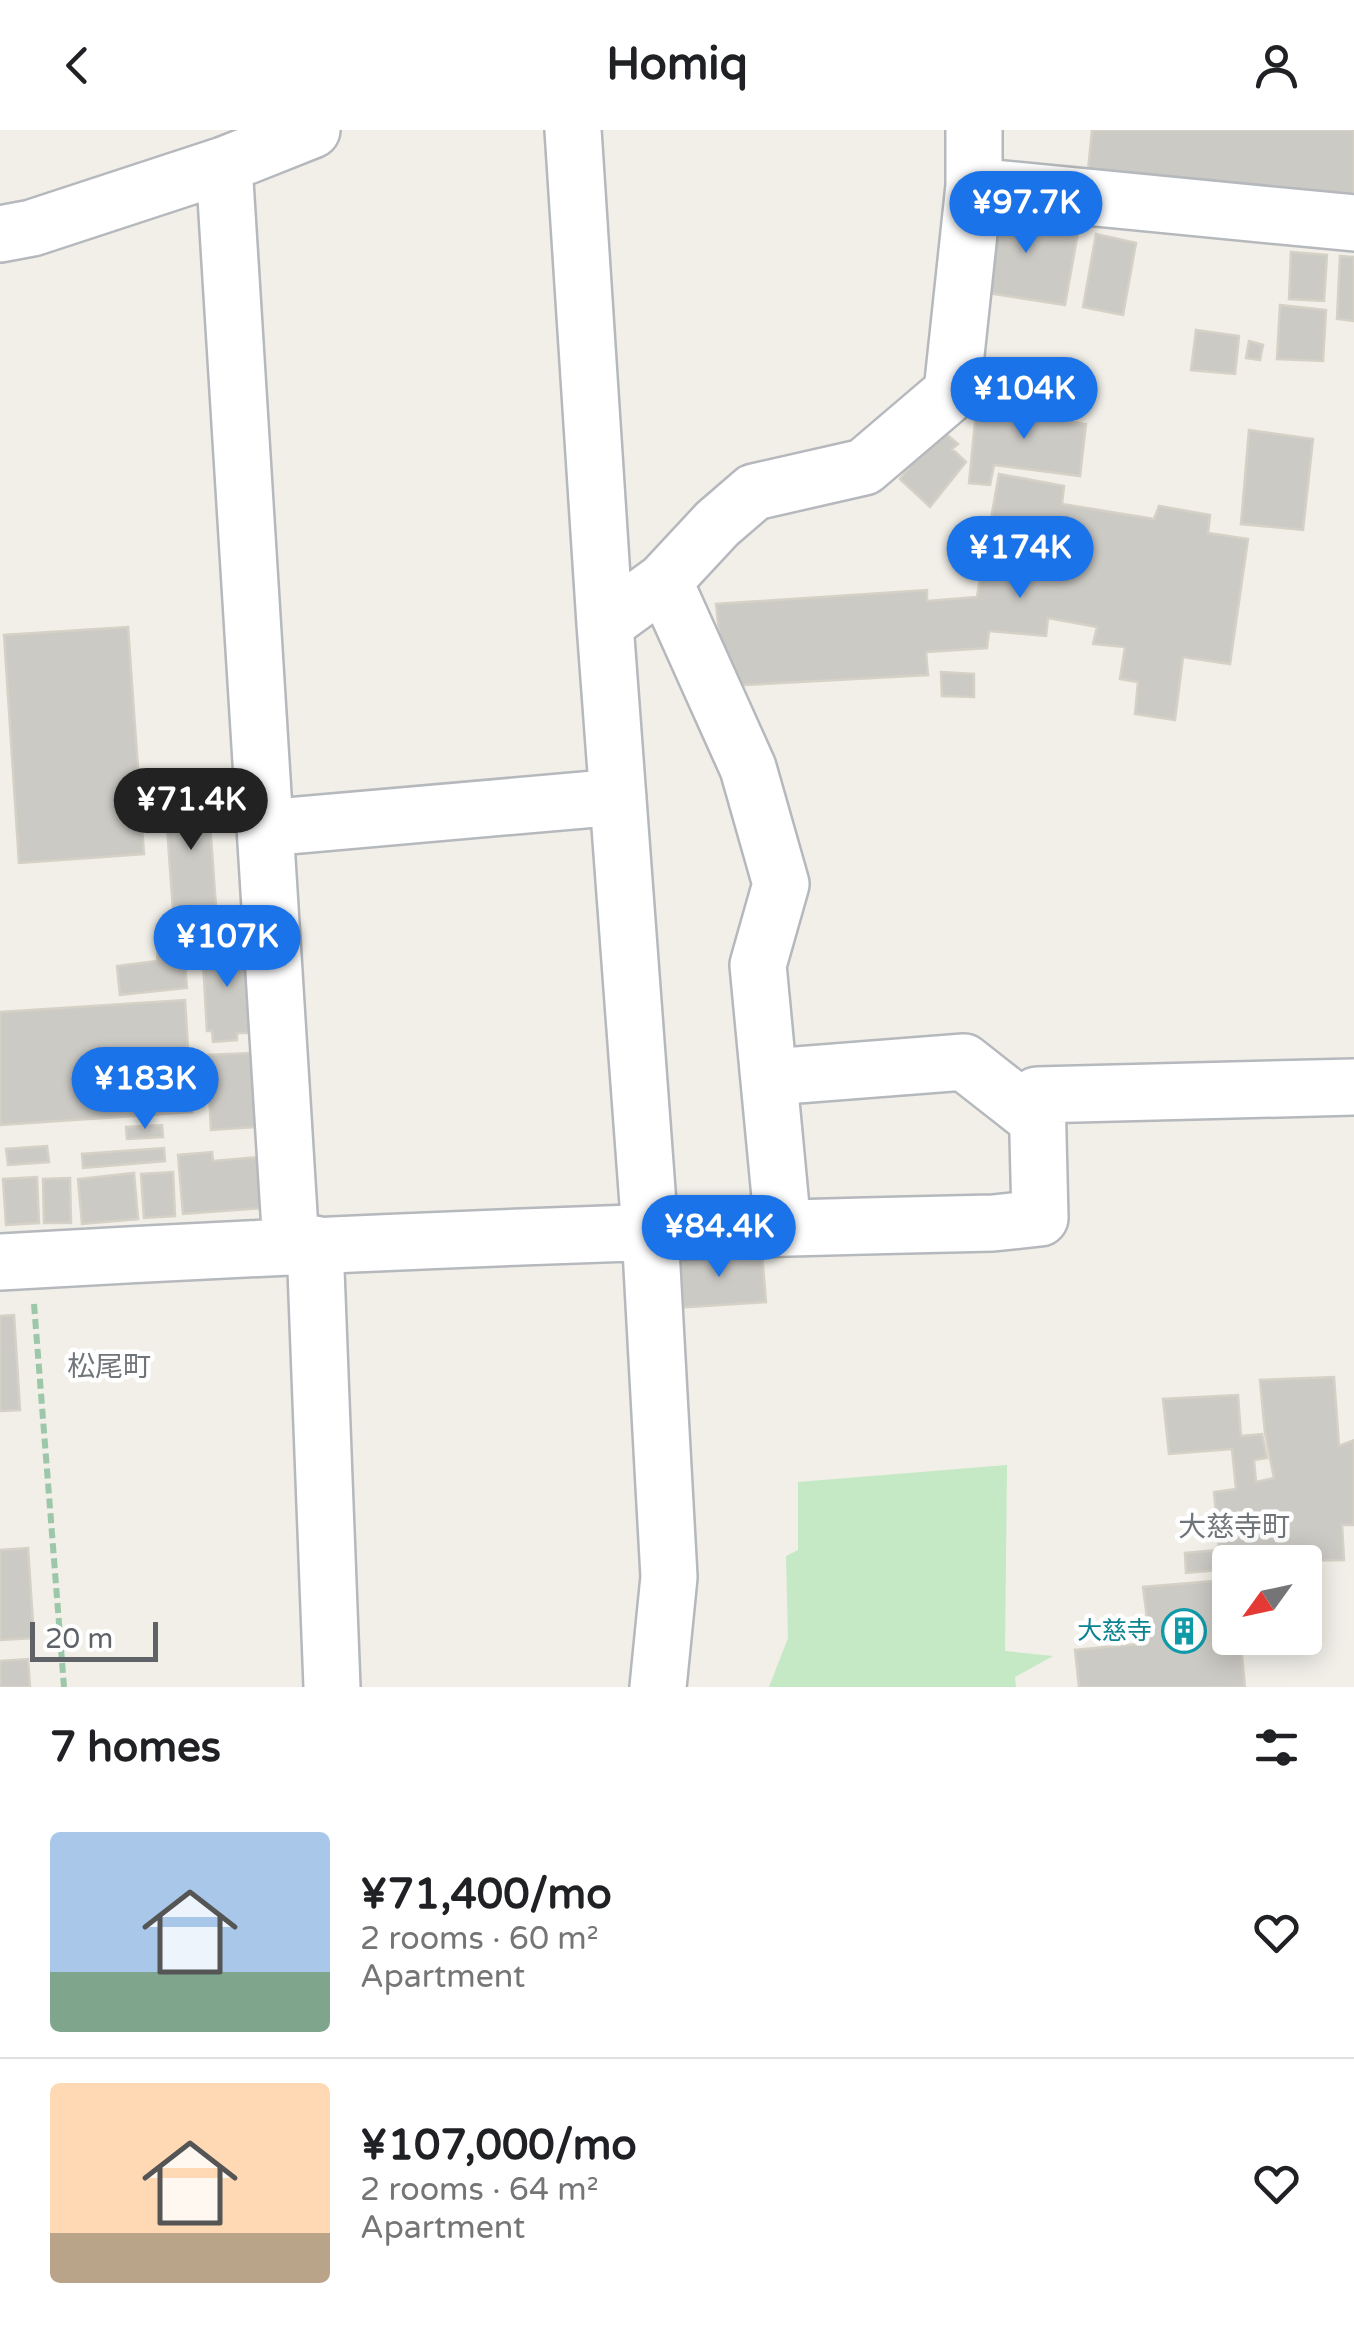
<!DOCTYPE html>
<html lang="en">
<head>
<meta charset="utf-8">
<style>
  body { margin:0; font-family:"Varela Round","Noto Sans JP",sans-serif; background:#f6f6f6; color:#202124; height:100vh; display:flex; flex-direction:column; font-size:38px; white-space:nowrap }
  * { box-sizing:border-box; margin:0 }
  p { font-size:32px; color:#757577 }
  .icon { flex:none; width:55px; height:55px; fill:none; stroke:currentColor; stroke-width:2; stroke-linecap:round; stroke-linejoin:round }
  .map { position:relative; height:1557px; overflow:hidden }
  .side { display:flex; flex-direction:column; background:#fff; flex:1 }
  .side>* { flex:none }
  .needle { width:65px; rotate:237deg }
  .buttons { position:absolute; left:1212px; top:1415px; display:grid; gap:20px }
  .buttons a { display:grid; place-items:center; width:110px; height:110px; border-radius:10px; background:#fff; box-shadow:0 5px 25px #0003; font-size:50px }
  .scale { position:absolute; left:30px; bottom:25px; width:128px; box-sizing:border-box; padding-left:10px; border:5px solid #5f6368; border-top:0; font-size:28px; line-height:35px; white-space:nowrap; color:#5f6368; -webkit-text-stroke:8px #fff; paint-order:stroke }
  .price { position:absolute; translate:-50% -85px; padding:0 22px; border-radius:35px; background:#1a73e8; color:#fff; font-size:32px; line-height:65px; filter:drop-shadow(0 2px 5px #0008) }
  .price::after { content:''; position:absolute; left:50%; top:60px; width:30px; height:22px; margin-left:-15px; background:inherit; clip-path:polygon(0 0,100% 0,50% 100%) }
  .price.active { background:#222; color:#fff }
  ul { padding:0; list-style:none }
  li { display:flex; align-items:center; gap:30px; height:250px; padding:0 50px }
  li+li { border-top:2px solid #e0e0e0 }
  li span { display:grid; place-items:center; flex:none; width:280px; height:200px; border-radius:10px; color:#555 }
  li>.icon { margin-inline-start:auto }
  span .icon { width:120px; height:120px; fill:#fffc; stroke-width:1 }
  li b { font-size:42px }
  h2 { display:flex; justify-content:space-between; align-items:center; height:120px; padding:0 50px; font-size:42px }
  header { display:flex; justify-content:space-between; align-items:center; height:130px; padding:0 50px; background:#fff; font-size:45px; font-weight:700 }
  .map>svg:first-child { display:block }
  .green { fill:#c5e8c5 }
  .building { fill:#cccac5; stroke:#d6d1c6; stroke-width:2.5 }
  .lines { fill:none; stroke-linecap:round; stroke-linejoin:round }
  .minor-casing { stroke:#b5b8bc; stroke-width:60 }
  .path { stroke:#9cc7a9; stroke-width:6; stroke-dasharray:10 5; stroke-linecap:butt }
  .minor { stroke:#fff; stroke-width:55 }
  .labels { text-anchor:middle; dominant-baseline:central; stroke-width:9; stroke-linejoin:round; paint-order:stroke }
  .culture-label { font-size:25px; fill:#0d838f; stroke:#fff; text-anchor:end }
  .neighbourhood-label { font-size:28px; fill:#70757a; stroke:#fff }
</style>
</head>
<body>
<header><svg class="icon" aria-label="back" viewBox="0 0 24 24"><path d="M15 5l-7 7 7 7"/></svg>Homiq<svg class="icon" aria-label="person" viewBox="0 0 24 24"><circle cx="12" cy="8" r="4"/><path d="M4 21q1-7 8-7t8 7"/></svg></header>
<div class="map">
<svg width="1354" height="1557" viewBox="0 0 1354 1557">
  <rect width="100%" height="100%" fill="#f1efe8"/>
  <!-- green -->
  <path class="green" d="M 1007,1335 L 1005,1521 L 1053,1526 L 1015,1547 L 1016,1557 L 769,1557 L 788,1508 L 786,1426 L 798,1420 L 798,1352 Z"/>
  <!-- building -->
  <path class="building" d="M 1092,0 L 1354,0 L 1354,65 L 1088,41 Z
    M 985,78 L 1080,91 L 1065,175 L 975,161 Z
    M 1096,104 L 1136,113 L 1123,185 L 1083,177 Z
    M 1291,122 L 1327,125 L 1324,171 L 1289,169 Z
    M 1340,126 L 1354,127 L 1354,191 L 1337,189 Z
    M 1280,175 L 1326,180 L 1323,231 L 1277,229 Z
    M 1196,200 L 1239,206 L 1235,244 L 1191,240 Z
    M 1249,211 L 1263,215 L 1260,230 L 1246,228 Z
    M 977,272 L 1059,282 L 1058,290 L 1086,294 L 1080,346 L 994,335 L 990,355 L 969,353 Z
    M 939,298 L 958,314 L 952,319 L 966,332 L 930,377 L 900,349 Z
    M 1249,300 L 1313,309 L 1303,400 L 1241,394 Z
    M 999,344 L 1064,356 L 1062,374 L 1154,389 L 1159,376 L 1210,385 L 1208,403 L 1248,409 L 1230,534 L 1183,527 L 1175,590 L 1135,584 L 1138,552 L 1120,549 L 1125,517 L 1093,514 L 1097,497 L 1048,488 L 1046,506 L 989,501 L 987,518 L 926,522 L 928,545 L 725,556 L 716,474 L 927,460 L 927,471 L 977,467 Z
    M 128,497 L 144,724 L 19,733 L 4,505 Z
    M 941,542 L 974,544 L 974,567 L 942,566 Z
    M 207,652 L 217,791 L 174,794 L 164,656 Z
    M 246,812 L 251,903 L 237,903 L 237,910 L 213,912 L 212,901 L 207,901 L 202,815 Z
    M 183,813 L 187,858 L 120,865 L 117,836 L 157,831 L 158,816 Z
    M 185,870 L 192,982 L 0,995 L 0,882 Z
    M 252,923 L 256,997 L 211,1000 L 207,925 Z
    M 162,995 L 163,1007 L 127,1009 L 126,997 Z
    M 47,1016 L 49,1032 L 8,1035 L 6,1019 Z
    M 164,1018 L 165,1031 L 83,1038 L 82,1024 Z
    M 212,1022 L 213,1031 L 260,1027 L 264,1078 L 183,1084 L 178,1025 Z
    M 173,1042 L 175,1086 L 144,1088 L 141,1044 Z
    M 134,1043 L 138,1089 L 82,1094 L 78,1049 Z
    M 37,1047 L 39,1093 L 6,1095 L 3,1049 Z
    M 70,1048 L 71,1093 L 44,1093 L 43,1049 Z
    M 762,1124 L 766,1172 L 675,1178 L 673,1127 Z
    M 14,1185 L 20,1280 L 0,1281 L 0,1186 Z
    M 1334,1247 L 1339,1316 L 1354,1310 L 1354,1395 L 1342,1395 L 1344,1430 L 1230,1432 L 1230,1439 L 1186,1443 L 1185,1423 L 1219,1420 L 1214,1362 L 1236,1359 L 1232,1319 L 1169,1324 L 1163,1269 L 1238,1265 L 1241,1306 L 1262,1304 L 1267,1328 L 1254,1330 L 1256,1352 L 1274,1348 L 1265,1303 L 1260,1250 Z
    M 28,1418 L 34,1508 L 0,1510 L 0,1420 Z
    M 1225,1450 L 1227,1464 L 1230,1463 L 1230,1508 L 1253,1508 L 1254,1513 L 1241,1516 L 1245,1557 L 1079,1557 L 1075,1520 L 1139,1514 L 1136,1495 L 1147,1488 L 1143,1457 Z
    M 28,1529 L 30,1557 L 0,1557 L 0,1531 Z"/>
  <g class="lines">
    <!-- minor casing -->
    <g class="minor-casing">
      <path id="minor" d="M 573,0 L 605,494 L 650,1101 L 669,1447 L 658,1557
        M 224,35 L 291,1116
        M 974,56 L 1354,93
        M 0,104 L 32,98 L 224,35 L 312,0
        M 664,451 L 748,638 L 781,754 L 758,835 L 783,1098
        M 605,494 L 664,451 L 717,394 L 754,362 L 864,337 L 952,262 L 974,56 L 974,0
        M 265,698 L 618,667
        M 797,945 L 964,932 L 1038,990
        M 315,1114 L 332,1557
        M 0,1132 C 331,1113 662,1100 993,1093 L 1040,1088 L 1037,965 L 1354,957"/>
    </g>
    <!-- path -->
    <path class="path" d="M 34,1174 L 64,1557"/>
    <!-- minor -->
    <use href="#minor" class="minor"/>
  </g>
  <!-- icons -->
  <defs>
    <g id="building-ring" transform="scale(2.25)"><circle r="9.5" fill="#fff" stroke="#0f9aa8" stroke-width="1.5"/><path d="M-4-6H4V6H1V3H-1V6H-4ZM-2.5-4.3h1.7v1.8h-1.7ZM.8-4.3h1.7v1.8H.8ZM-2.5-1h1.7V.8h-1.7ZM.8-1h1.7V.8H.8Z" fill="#0f9aa8"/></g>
  </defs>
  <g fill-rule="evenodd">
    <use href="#building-ring" x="1184" y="1501"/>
  </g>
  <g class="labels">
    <!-- culture labels -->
    <g class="culture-label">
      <text x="1152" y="1501">大慈寺</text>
    </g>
    <!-- neighbourhood labels -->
    <g class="neighbourhood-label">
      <text x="109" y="1237">松尾町</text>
      <text x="1234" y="1397">大慈寺町</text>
    </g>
  </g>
</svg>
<div class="buttons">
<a><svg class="needle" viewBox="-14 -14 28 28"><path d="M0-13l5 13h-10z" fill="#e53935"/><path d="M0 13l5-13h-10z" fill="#757577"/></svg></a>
</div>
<div class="scale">20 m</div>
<b class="price" style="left:1026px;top:126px">¥97.7K</b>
<b class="price" style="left:1024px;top:312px">¥104K</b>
<b class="price" style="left:1020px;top:471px">¥174K</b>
<b class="price active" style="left:191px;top:723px">¥71.4K</b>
<b class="price" style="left:227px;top:860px">¥107K</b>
<b class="price" style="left:145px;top:1002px">¥183K</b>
<b class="price" style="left:719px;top:1150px">¥84.4K</b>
</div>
<section class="side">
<h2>7 homes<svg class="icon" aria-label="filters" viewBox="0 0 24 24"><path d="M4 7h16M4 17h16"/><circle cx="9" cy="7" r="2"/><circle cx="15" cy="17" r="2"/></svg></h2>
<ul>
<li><span style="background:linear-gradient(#a9c7e8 70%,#7fa58c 0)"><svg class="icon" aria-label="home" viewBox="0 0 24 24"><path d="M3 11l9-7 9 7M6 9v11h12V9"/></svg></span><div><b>¥71,400/mo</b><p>2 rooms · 60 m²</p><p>Apartment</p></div><svg class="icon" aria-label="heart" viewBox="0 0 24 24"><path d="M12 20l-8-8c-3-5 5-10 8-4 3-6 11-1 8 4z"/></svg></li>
<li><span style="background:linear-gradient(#ffd9b3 75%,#b9a48a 0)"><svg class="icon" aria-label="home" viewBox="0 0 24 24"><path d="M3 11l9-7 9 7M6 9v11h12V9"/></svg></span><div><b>¥107,000/mo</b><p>2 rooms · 64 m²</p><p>Apartment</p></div><svg class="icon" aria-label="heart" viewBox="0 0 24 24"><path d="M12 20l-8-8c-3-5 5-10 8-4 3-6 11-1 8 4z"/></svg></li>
</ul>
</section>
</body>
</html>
